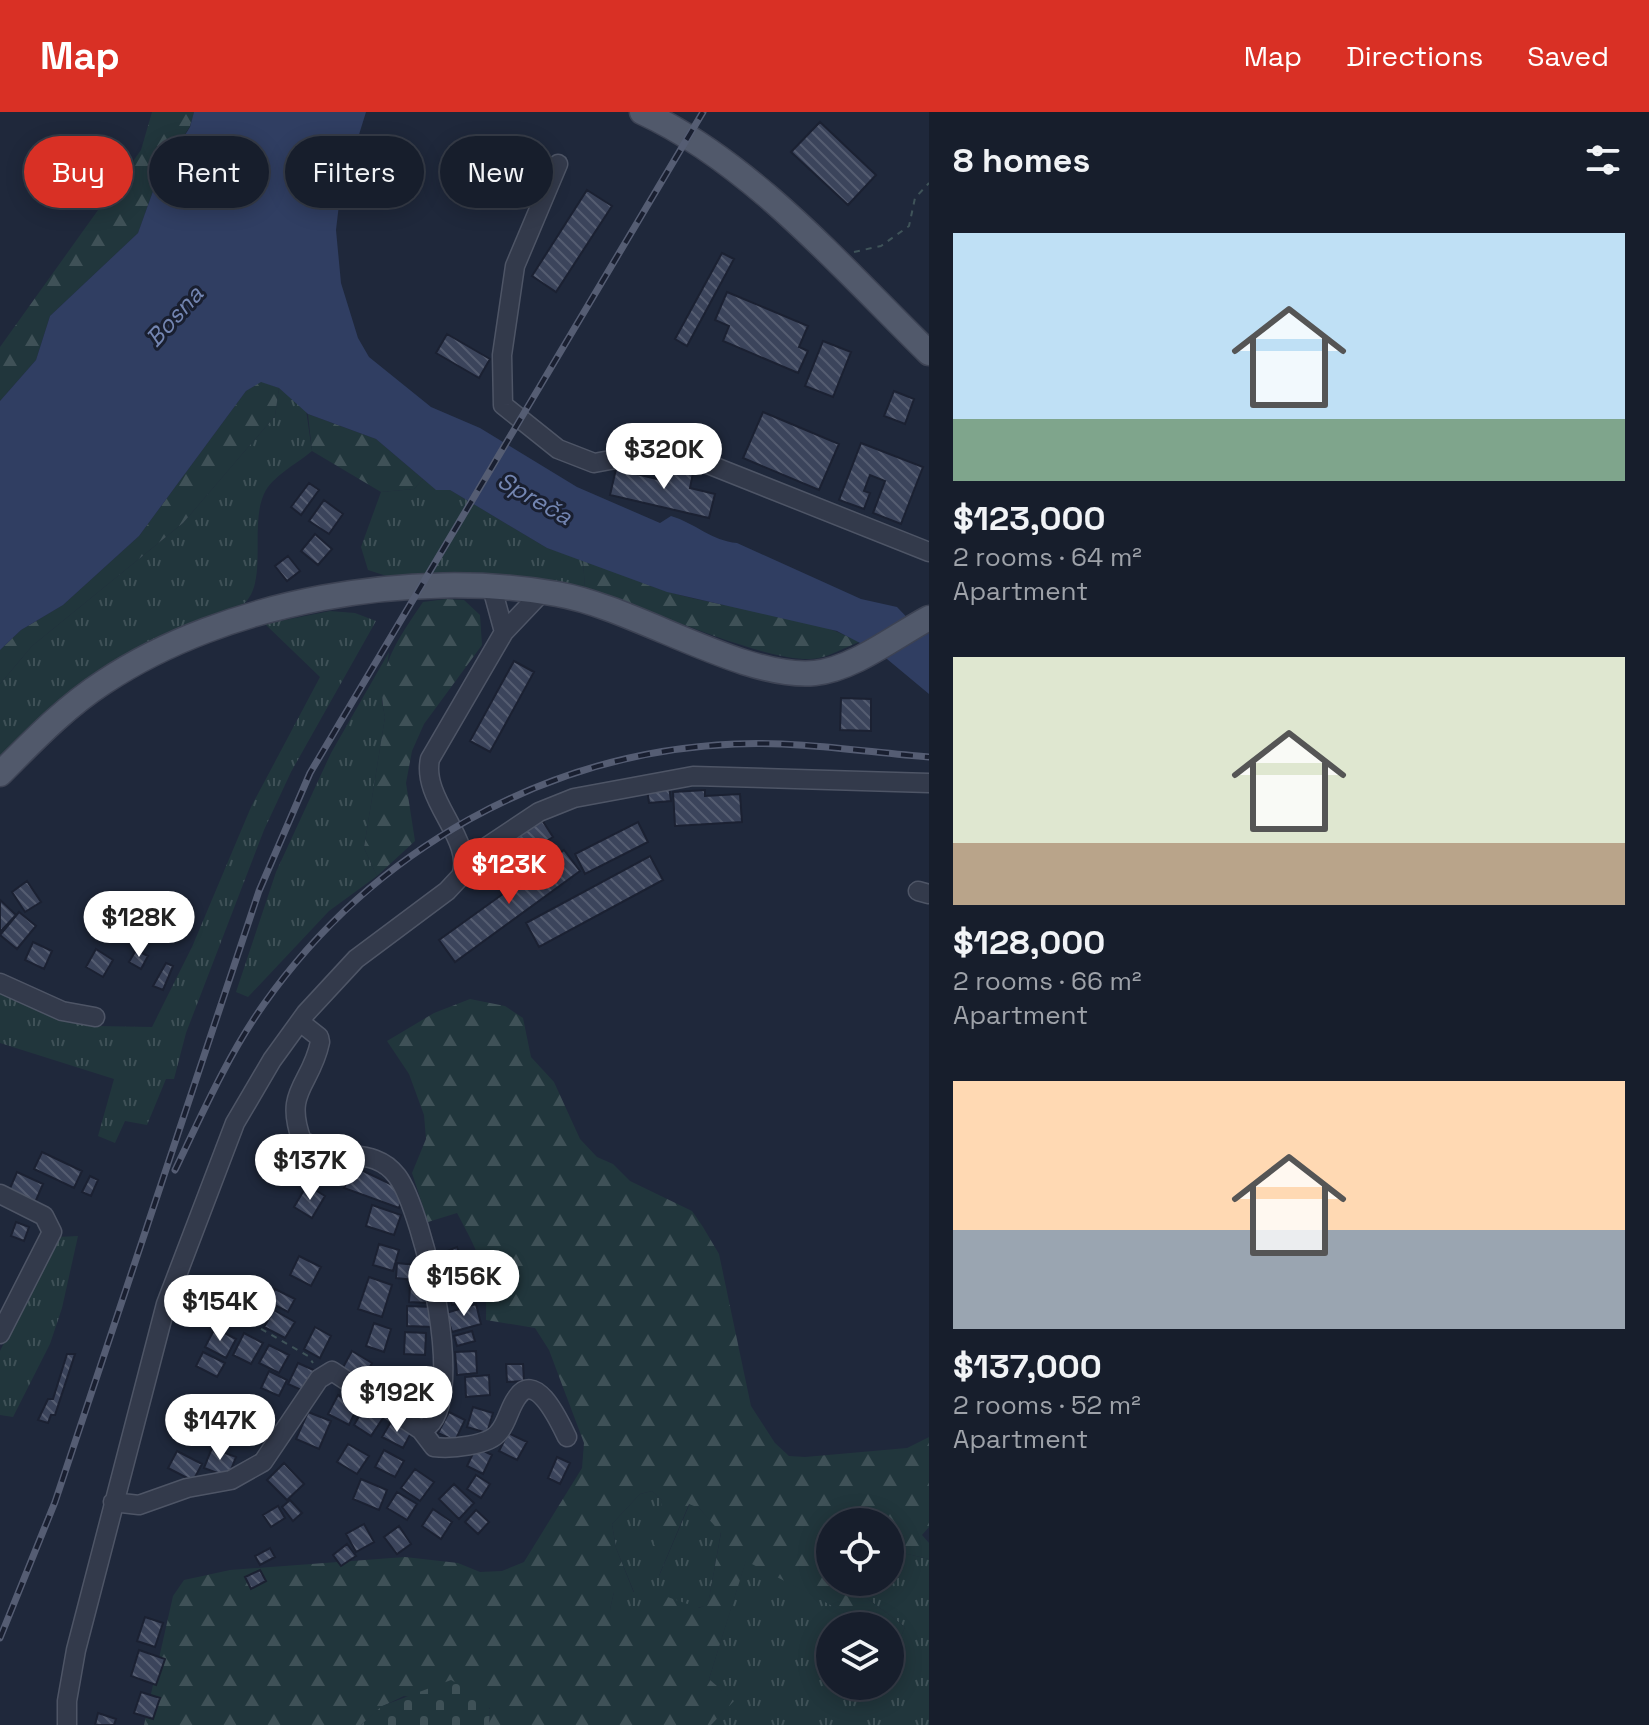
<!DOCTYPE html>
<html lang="en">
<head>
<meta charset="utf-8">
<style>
  body { margin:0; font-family:"Space Grotesk",sans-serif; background:#202734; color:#f1f3f6; height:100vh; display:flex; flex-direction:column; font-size:30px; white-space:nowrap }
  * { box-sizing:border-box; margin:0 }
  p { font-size:26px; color:#9ea2a9 }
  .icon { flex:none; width:44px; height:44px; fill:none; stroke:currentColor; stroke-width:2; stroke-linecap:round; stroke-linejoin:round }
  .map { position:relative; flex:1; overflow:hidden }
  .details { display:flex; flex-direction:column; background:#171e2c; width:720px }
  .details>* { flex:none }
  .hud { position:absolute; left:24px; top:24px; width:760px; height:72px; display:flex; gap:16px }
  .controls { position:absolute; left:816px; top:1396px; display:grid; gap:16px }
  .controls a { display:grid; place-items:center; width:88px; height:88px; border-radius:50%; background:#171e2c; box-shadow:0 4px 20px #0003,0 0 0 2px #363c48; font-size:40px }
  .price { position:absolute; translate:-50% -68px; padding:0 18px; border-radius:28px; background:#fff; color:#222; font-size:26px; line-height:52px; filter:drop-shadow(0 2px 4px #0008) }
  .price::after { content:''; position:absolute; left:50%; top:48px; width:24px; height:18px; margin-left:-12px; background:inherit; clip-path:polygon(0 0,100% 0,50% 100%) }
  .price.active { background:#d93025; color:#fff }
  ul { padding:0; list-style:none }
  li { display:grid; align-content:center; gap:16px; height:424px; padding:0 24px }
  li span { display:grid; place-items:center; height:248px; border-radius:0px; color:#555 }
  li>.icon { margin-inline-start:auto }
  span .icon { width:144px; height:144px; fill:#fffc; stroke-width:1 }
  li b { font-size:34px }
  h2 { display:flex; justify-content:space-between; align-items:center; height:96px; padding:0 24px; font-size:34px }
  .tag { padding:0 28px; border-radius:36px; background:#171e2c; box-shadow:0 4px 20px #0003,0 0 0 2px #363c48; font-size:28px; line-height:72px }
  .tag.active { background:#d93025; color:#fff }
  header { display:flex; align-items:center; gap:48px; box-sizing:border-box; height:112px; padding:0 40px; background:#d93025; color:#fff }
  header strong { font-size:38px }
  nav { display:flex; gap:44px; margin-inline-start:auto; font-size:28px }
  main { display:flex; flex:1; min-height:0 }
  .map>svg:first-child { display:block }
  .grass { fill:url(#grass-tufts) }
  .forest { fill:url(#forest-firs); fill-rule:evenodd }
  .cemetery { fill:url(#cemetery-stones) }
  .water { fill:#303e62 }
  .building { fill:url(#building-back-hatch); stroke:#1b2132; stroke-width:2 }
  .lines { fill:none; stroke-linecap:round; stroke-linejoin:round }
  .minor-casing { stroke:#4e5566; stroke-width:21 }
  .major-casing { stroke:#3d4354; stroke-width:27 }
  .path { stroke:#3f5359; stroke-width:2; stroke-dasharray:6 6; stroke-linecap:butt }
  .minor { stroke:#333a4b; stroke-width:18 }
  .major { stroke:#51596b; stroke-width:24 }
  .rail-casing { stroke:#555d73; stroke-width:7 }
  .rail { stroke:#191f30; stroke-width:4; stroke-dasharray:12; stroke-linecap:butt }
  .labels { text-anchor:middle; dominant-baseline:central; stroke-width:6; stroke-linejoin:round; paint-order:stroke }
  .water-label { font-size:24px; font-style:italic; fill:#7486b2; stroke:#191f30 }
</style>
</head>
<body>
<header>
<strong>Map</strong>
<nav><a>Map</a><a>Directions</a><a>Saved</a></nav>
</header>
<main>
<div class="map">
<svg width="929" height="1613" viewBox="0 0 929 1613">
  <defs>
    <pattern id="grass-tufts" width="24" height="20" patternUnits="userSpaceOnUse" patternTransform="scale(2)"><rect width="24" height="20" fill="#21363c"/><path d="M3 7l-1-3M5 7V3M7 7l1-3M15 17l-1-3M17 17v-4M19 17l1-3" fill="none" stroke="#3f5157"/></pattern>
    <pattern id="forest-firs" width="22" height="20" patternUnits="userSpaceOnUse" patternTransform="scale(2)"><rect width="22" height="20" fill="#21363c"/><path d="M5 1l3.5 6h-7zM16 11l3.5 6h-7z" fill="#3f5157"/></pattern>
    <pattern id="cemetery-stones" width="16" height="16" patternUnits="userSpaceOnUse" patternTransform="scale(2)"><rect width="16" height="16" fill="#21363c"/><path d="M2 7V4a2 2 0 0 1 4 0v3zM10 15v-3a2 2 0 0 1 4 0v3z" fill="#3f5157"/></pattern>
    <pattern id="building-back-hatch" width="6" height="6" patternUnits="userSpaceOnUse" patternTransform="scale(2)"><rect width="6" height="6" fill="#3b445b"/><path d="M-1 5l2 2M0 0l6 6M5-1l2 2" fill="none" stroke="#555d71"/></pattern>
  </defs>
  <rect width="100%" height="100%" fill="#1f283b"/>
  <!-- grass -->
  <path class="grass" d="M 279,276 L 306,298 L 312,339 C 299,350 275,363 266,378 C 247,411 271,473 241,494 C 221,508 190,513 167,524 C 100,554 52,592 0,644 L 0,572 L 32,534 L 183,411 L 275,304 Z
    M 423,367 L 437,378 L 450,378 L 547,436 L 583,448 L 585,477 L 506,463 L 449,461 L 402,469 L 368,458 L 361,435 L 381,380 L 414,377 Z
    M 330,499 L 355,501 L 376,509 L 291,660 L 264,718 L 186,921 L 174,967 L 166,967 L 147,1013 L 125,1009 L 115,1031 L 98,1024 L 114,967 L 0,931 L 0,875 L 63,905 L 97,914 L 152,915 L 192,835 L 251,695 L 320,565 L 265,512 Z
    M 389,540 L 382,590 L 385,605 L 364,736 L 377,764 L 329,799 L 248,885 L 236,880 L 276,760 L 331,641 Z
    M 78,1124 L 62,1196 L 50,1232 L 13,1305 L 0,1303 L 0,1239 L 57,1125 Z
    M 652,1379 L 662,1388 L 659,1464 L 690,1391 L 699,1396 L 721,1420 L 708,1493 L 621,1518 L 610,1497 L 614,1480 L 634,1480 L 616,1436 L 612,1412 L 640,1382 Z
    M 890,1438 L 929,1447 L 929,1613 L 711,1613 L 733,1589 L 709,1567 L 746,1448 L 871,1514 L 830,1514 L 830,1574 L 890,1574 L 890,1527 L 898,1532 L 905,1515 L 868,1487 L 857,1470 L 890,1470 Z"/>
  <!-- forest -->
  <path class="forest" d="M 152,0 L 194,0 L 190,14 L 157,68 L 138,121 L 50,204 L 36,248 L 0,289 L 0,235 L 141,38 Z
    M 261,269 L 279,276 L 275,304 L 183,411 L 32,534 L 0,572 L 0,538 L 21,518 L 63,493 L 139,424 L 246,279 Z
    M 308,302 L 376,327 L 423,367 L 414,377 L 381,380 L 312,339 Z
    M 583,448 C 612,457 640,471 669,480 C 732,499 801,499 859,530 C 846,535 832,543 819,546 C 773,556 639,491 585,477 Z
    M 446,487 L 464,488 L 480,503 L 482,533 L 424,612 L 412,639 L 406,671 L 415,729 L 377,764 L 364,736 L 385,605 C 374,558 398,527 423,490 Z
    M 470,887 L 505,894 L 523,906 L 531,945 L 554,970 L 580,1027 L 597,1045 L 613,1052 L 630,1069 L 692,1099 L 703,1115 L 719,1142 L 751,1294 L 775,1331 L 789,1344 L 805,1345 L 907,1336 L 929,1325 L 929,1415 L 922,1423 L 929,1431 L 929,1447 L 890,1438 L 890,1410 L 830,1410 L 830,1470 L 857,1470 L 868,1487 L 905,1515 L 898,1532 L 890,1527 L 890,1514 L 871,1514 L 746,1449 L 709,1567 L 734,1589 L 711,1613 L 489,1613 L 490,1596 L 404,1584 L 383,1594 L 361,1613 L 144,1613 L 173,1484 L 184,1468 L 230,1458 L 405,1445 L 458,1451 L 480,1460 L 502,1459 L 524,1450 L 582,1356 L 584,1331 L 549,1238 L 535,1216 L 486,1208 C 487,1156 481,1146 457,1101 L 428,1110 L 412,1061 L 426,1027 L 424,1003 L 409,962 L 387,929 L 434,901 ZM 652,1379 L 662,1388 C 660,1412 645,1443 658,1466 L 689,1392 L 699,1396 L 721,1421 L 708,1492 L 699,1496 L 662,1483 L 621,1517 L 619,1504 L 610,1497 L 614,1480 L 634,1481 L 616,1436 L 612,1412 L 640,1382 Z"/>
  <!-- cemetery -->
  <path class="cemetery" d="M 451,1568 L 478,1583 L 490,1597 L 489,1613 L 361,1613 L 382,1594 Z"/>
  <!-- water -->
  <path class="water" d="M 194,0 L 366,0 L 340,84 L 336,118 L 341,171 L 358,226 L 369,245 L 431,295 L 480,316 L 577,375 L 660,411 L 671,404 C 695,411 712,429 737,431 L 861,487 L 897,495 L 921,520 L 929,521 L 929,582 L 881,542 L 837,519 L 667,480 L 547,436 L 450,378 L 436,378 L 376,327 L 308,302 L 279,276 L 261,270 L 246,279 L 139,424 L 63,493 L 21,518 L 0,538 L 0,289 L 36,248 L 50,204 L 138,121 L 157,68 L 190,15 Z"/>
  <!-- building -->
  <path class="building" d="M 820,10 L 876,63 L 848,93 L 791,40 Z
    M 587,78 L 612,94 L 556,180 L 532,164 Z
    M 722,141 L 734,147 L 687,234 L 675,227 Z
    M 727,180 L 808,214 L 799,235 L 808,239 L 798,261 L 723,229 L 729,214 L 715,208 Z
    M 447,222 L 490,247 L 479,266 L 436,241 Z
    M 823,229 L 851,240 L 833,285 L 805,274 Z
    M 894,279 L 914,287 L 905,312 L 884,304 Z
    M 763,300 L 839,332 L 819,378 L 743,346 Z
    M 861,331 L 923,355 L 901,412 L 873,401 L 885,369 L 870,363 L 864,379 L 870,381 L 864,397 L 839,388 Z
    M 664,355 L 693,361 L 690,376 L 715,382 L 709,406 L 610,383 L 616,357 L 661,368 Z
    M 309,371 L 319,378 L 301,403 L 291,395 Z
    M 324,388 L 343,402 L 329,422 L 309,409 Z
    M 315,422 L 332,437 L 318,453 L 301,439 Z
    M 288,444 L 300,459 L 287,469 L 275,454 Z
    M 514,549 L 534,560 L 490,640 L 470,629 Z
    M 841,586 L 871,587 L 871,619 L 840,618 Z
    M 669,674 L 671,689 L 649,691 L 647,676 Z
    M 705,678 L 705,684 L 740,682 L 742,710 L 675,714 L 673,680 Z
    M 542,708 L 553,725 L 504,756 L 499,747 L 512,739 L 506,730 Z
    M 638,710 L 648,730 L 585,762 L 575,742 Z
    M 564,738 L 580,759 L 455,850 L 439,828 Z
    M 650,744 L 663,768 L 539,835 L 526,811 Z
    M 27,769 L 41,790 L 25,800 L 12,780 Z
    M 0,788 L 16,803 L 0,820 Z
    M 19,800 L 36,814 L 17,837 L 0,823 Z
    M 33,830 L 52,839 L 44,857 L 25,848 Z
    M 96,837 L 113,848 L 103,865 L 86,855 Z
    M 136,838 L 148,844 L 141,857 L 129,850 Z
    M 166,851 L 173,854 L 163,878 L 153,874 Z
    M 42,1040 L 82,1059 L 74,1076 L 34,1057 Z
    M 353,1054 L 405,1079 L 399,1096 L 344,1076 Z
    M 17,1060 L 43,1072 L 34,1093 L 8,1081 Z
    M 90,1064 L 98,1068 L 91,1084 L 82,1080 Z
    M 307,1073 L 325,1084 L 312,1106 L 294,1095 Z
    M 372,1093 L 401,1103 L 394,1123 L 366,1114 Z
    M 16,1110 L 29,1115 L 24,1129 L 11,1124 Z
    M 379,1132 L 399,1138 L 393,1159 L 373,1153 Z
    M 457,1135 L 465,1156 L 443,1165 L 435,1144 Z
    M 299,1144 L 321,1155 L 311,1174 L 290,1163 Z
    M 397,1151 L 425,1154 L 424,1169 L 396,1166 Z
    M 471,1163 L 477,1186 L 452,1193 L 446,1170 Z
    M 369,1165 L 392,1173 L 382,1205 L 358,1197 Z
    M 410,1174 L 429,1174 L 428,1191 L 409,1190 Z
    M 275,1177 L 295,1187 L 288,1200 L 269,1190 Z
    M 252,1183 L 265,1192 L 254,1208 L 241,1199 Z
    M 476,1192 L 481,1212 L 452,1220 L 446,1201 Z
    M 407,1194 L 433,1195 L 433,1215 L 407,1214 Z
    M 274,1198 L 295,1210 L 285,1226 L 264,1215 Z
    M 374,1211 L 391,1217 L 384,1240 L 366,1234 Z
    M 315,1215 L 331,1224 L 320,1246 L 304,1237 Z
    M 215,1216 L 236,1227 L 226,1246 L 205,1235 Z
    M 472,1219 L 475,1229 L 457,1234 L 454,1224 Z
    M 405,1220 L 426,1221 L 425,1243 L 404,1242 Z
    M 244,1221 L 263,1231 L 251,1252 L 233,1243 Z
    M 269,1233 L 289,1243 L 279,1261 L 259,1251 Z
    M 352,1239 L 372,1251 L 362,1270 L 341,1259 Z
    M 476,1239 L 477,1261 L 457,1263 L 455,1240 Z
    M 203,1240 L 225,1251 L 217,1265 L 196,1254 Z
    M 67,1242 L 75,1242 L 55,1303 L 51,1303 L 48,1311 L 38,1308 L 48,1287 L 53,1287 Z
    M 298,1251 L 318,1260 L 308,1281 L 288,1272 Z
    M 506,1252 L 523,1252 L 524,1269 L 507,1270 Z
    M 405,1256 L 432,1259 L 430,1281 L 403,1278 Z
    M 269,1259 L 287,1268 L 279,1284 L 261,1276 Z
    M 489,1263 L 490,1283 L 466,1285 L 465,1265 Z
    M 338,1283 L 358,1294 L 349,1313 L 328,1302 Z
    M 365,1294 L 383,1306 L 371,1324 L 354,1313 Z
    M 473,1295 L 493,1301 L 487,1321 L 467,1315 Z
    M 308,1300 L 331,1309 L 319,1337 L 296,1327 Z
    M 449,1300 L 465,1308 L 455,1329 L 438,1321 Z
    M 244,1302 L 266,1312 L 258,1330 L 236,1320 Z
    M 392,1308 L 412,1319 L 403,1336 L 382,1325 Z
    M 508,1321 L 527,1330 L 517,1348 L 499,1339 Z
    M 348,1332 L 369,1344 L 357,1362 L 337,1350 Z
    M 476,1335 L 492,1343 L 483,1362 L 467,1354 Z
    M 212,1336 L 236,1345 L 228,1365 L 204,1356 Z
    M 384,1338 L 404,1349 L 395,1365 L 375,1355 Z
    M 177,1339 L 202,1352 L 193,1369 L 168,1356 Z
    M 557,1345 L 570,1351 L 560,1372 L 548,1366 Z
    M 284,1351 L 304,1372 L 287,1388 L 267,1368 Z
    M 415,1357 L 434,1370 L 420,1389 L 401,1376 Z
    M 476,1363 L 490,1372 L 481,1386 L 467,1377 Z
    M 361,1367 L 387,1378 L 379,1398 L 353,1387 Z
    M 454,1372 L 474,1391 L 459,1407 L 439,1387 Z
    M 397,1380 L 417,1392 L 407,1408 L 387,1396 Z
    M 290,1388 L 302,1401 L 293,1409 L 282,1395 Z
    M 278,1394 L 285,1406 L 271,1415 L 263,1403 Z
    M 433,1397 L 452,1410 L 441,1427 L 422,1414 Z
    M 476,1398 L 489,1410 L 478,1422 L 465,1410 Z
    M 364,1412 L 374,1430 L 356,1440 L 346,1422 Z
    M 399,1414 L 411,1432 L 397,1442 L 384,1425 Z
    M 347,1432 L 356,1444 L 341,1454 L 333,1443 Z
    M 270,1436 L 275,1445 L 260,1453 L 255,1444 Z
    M 260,1458 L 266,1469 L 251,1477 L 245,1465 Z
    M 145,1505 L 163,1511 L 155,1535 L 137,1529 Z
    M 139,1538 L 165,1547 L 156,1573 L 131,1564 Z
    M 141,1580 L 160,1586 L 153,1607 L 134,1601 Z
    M 98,1601 L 116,1607 L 114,1613 L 95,1613 Z"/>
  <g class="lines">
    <!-- minor casing -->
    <g class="minor-casing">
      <path id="minor" d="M 558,52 L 515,154 L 502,243 L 503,293 L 558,337 L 594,351 L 670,337 L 929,440
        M 492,476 L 504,520
        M 464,750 L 539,700 L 574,686 L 693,664 L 929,671
        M 918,779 L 929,782
        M 0,871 L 62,899 L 95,905
        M 0,1082 L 44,1104 L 52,1120 L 0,1222
        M 421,1318 L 434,1335 C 450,1337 489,1334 499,1320 C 507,1311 509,1297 516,1287 C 535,1255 560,1311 567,1325
        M 113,1390 L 139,1393 L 187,1376 L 231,1368 L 263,1350 L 319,1267 L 332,1259 L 421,1318 C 472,1301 423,1098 397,1064 C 378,1039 352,1046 325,1038 C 317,1036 310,1032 302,1029 C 283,978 311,974 320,930 L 319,925 L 300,910
        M 67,1613 L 67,1589 L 76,1538 L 166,1192 L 235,1011 L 272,948 L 306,901 L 356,847 L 447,779 L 461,764 C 475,728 421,688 430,647 L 504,520 L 542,480"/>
    </g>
    <!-- major casing -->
    <g class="major-casing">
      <path id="major" d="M 642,0 C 751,50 844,158 929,241
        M 0,662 C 33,629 64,596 104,570 C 226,489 413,456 557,482 C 634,495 743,568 815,561 C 854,557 895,524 929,506"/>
    </g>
    <!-- path -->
    <path class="path" d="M 854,140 L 881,134 L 909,114 L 915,86 L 929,71
      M 209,1187 L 308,1244 L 313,1251"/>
    <!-- minor -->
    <use href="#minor" class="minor"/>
    <!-- major -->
    <use href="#major" class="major"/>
    <!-- rail casing -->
    <g class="rail-casing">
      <path id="rail" d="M 175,1058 C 202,1002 228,943 264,892 C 373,738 546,640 735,632 C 799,629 865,640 929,645
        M 0,1526 L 55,1390 L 259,779 L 310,661 L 703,0"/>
    </g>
    <!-- rail -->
    <use href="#rail" class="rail"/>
  </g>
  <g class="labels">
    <!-- water labels -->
    <g class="water-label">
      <text transform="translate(174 204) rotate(-48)">Bosna</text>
      <text transform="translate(535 386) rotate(30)">Spreča</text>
    </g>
  </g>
</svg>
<div class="controls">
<a><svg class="icon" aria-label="locate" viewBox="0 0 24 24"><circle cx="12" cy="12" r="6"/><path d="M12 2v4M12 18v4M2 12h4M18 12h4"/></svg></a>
<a><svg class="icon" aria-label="layers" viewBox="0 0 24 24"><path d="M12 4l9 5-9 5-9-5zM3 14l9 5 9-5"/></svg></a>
</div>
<b class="price" style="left:664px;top:379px">$320K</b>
<b class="price active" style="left:509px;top:794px">$123K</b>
<b class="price" style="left:139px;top:847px">$128K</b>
<b class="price" style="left:310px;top:1090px">$137K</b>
<b class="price" style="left:464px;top:1206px">$156K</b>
<b class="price" style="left:220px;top:1231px">$154K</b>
<b class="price" style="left:397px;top:1322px">$192K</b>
<b class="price" style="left:220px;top:1350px">$147K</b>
<div class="hud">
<a class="tag active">Buy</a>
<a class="tag">Rent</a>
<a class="tag">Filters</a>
<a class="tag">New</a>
</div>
</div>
<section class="details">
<h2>8 homes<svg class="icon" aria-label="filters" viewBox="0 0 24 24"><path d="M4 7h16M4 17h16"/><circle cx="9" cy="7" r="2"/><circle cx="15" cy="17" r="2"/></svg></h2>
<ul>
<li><span style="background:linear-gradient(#bfe0f5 75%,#7fa58c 0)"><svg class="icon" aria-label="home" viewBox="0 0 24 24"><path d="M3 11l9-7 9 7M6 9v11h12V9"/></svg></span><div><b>$123,000</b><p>2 rooms · 64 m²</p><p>Apartment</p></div></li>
<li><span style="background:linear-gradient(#dfe7d0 75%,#b9a48a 0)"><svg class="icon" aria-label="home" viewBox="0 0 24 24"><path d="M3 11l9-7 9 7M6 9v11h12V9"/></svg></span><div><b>$128,000</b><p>2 rooms · 66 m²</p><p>Apartment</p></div></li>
<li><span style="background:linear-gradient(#ffd9b3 60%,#9aa5b1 0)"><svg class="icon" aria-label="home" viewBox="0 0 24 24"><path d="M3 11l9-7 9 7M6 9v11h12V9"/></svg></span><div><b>$137,000</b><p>2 rooms · 52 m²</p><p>Apartment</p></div></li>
</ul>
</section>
</main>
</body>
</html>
